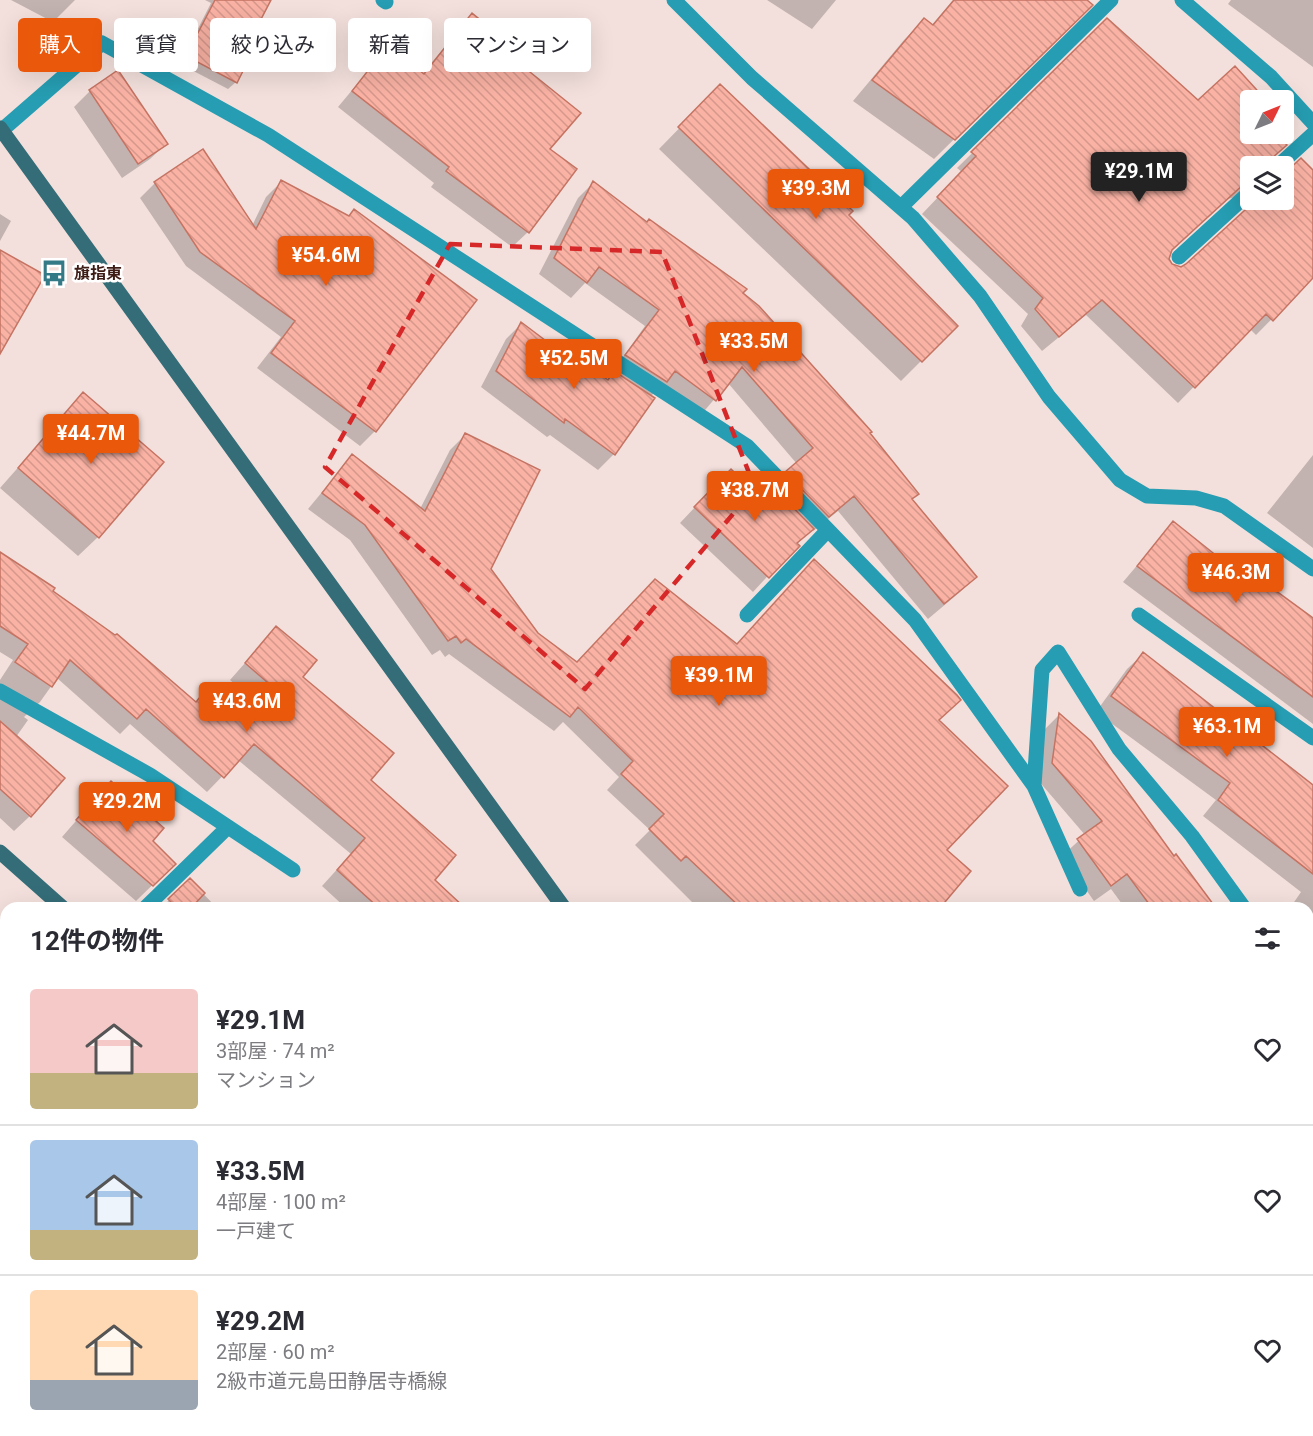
<!DOCTYPE html>
<html lang="ja">
<head>
<meta charset="utf-8">
<style>
  body { margin:0; font-family:Roboto,"Noto Sans JP",sans-serif; background:#f2f2f3; color:#2b2b33; height:100vh; display:flex; flex-direction:column; font-size:22px; white-space:nowrap }
  * { box-sizing:border-box; margin:0 }
  p { font-size:20px; color:#7c7c81 }
  .icon { flex:none; width:33px; height:33px; fill:none; stroke:currentColor; stroke-width:2; stroke-linecap:round; stroke-linejoin:round }
  .map { position:relative; flex:1; overflow:hidden }
  .drawer { position:absolute; left:0px; top:902px; width:1314px; height:536px; display:flex; flex-direction:column; background:#fff; border-radius:18px 18px 0 0; box-shadow:0 6px 24px #0002 }
  .drawer>* { flex:none }
  .top-card { position:absolute; left:18px; top:18px; width:600px; height:54px; display:flex; gap:12px }
  .needle { width:39px; rotate:47deg }
  .tools { position:absolute; left:1240px; top:90px; display:grid; gap:12px }
  .tools a { display:grid; place-items:center; width:54px; height:54px; border-radius:6px; background:#fff; box-shadow:0 6px 24px #0002; font-size:30px }
  .price { position:absolute; translate:-50% -51px; padding:0 14px; border-radius:6px; background:#ea580c; color:#fff; font-size:20px; line-height:39px; filter:drop-shadow(0 2px 3px #0008) }
  .price::after { content:''; position:absolute; left:50%; top:36px; width:18px; height:14px; margin-left:-9px; background:inherit; clip-path:polygon(0 0,100% 0,50% 100%) }
  .price.selected { background:#222; color:#fff }
  ul { padding:0; list-style:none }
  li { display:flex; align-items:center; gap:18px; height:150px; padding:0 30px }
  li+li { border-top:2px solid #e1e1e2 }
  li span { display:grid; place-items:center; flex:none; width:168px; height:120px; border-radius:6px; color:#555 }
  li>.icon { margin-inline-start:auto }
  span .icon { width:72px; height:72px; fill:#fffc; stroke-width:1 }
  li b { font-size:26px }
  h2 { display:flex; justify-content:space-between; align-items:center; height:72px; padding:0 30px; font-size:26px }
  .tag { padding:0 21px; border-radius:6px; background:#fff; box-shadow:0 6px 24px #0002; font-size:21px; line-height:54px }
  .tag.selected { background:#ea580c; color:#fff }
  .map>svg:first-child { display:block }
  .shadow { fill:#0003; fill-rule:evenodd }
  .building { fill:url(#building-back-hatch); stroke:#c57362; stroke-width:1.5 }
  .lines { fill:none; stroke-linecap:round; stroke-linejoin:round }
  .street { stroke:#269db2; stroke-width:15 }
  .secondary { stroke:#346d78; stroke-width:15 }
  .marked { fill:none; stroke:#d62828; stroke-width:4.5; stroke-dasharray:12 8; stroke-linejoin:round }
  .labels { text-anchor:middle; dominant-baseline:central; stroke-width:5; stroke-linejoin:round; paint-order:stroke }
  .poi-label { font-size:16px; font-weight:bold; fill:#3d1c15; stroke:#fff; text-anchor:start }
</style>
</head>
<body>
<div class="map">
<svg width="1313" height="1436" viewBox="0 0 1313 1436">
  <defs>
    <pattern id="building-back-hatch" width="6" height="6" patternUnits="userSpaceOnUse" patternTransform="scale(1.5)"><rect width="6" height="6" fill="#f9b2a4"/><path d="M-1 5l2 2M0 0l6 6M5-1l2 2" fill="none" stroke="#d6988c"/></pattern>
  </defs>
  <rect width="100%" height="100%" fill="#f3e0dc"/>
  <!-- shadow -->
  <path class="shadow" d="M 11,0 L 75,0 L 53,22 Z
    M 205,0 L 270,0 L 245,46 L 236,82 L 228,89 L 180,64 L 211,3 Z
    M 767,0 L 836,0 L 812,29 Z
    M 953,0 L 1085,0 L 1090,5 L 934,159 L 853,101 L 904,40 L 924,20 L 931,26 Z
    M 1231,0 L 1313,0 L 1313,67 L 1228,4 Z
    M 472,15 L 518,64 L 548,149 L 528,232 L 512,247 L 431,187 L 434,183 L 338,107 L 388,47 L 422,74 Z
    M 1107,20 L 1198,102 L 1235,68 L 1263,100 L 1251,100 L 1251,134 L 1278,134 L 1268,166 L 1251,166 L 1251,200 L 1284,200 L 1284,174 L 1313,172 L 1313,277 L 1256,335 L 1250,329 L 1178,403 L 1086,315 L 1042,351 L 1021,326 L 1028,314 L 922,214 L 962,172 L 957,168 ZM 1237,197 L 1243,201 L 1245,210 L 1186,265 L 1181,268 L 1171,265 L 1168,254 L 1227,199 Z
    M 118,72 L 166,144 L 150,159 L 122,178 L 74,107 L 90,91 Z
    M 700,107 L 847,215 L 956,326 L 901,381 L 659,149 Z
    M 281,182 L 475,300 L 375,431 L 360,446 L 257,368 L 281,337 L 186,266 L 140,198 L 155,183 L 252,226 L 266,197 Z
    M 593,183 L 741,293 L 868,433 L 911,500 L 975,577 L 960,592 L 928,619 L 838,511 L 813,531 L 811,529 L 753,592 L 680,523 L 715,486 L 758,497 L 797,464 L 728,383 L 700,416 L 660,387 L 650,397 L 614,454 L 598,470 L 550,435 L 547,437 L 481,387 L 506,339 L 521,324 L 589,375 L 606,381 L 645,326 L 585,283 L 571,298 L 539,274 L 578,198 Z
    M 0,214 L 11,221 L 0,241 Z
    M 83,394 L 98,537 L 78,556 L 0,488 Z
    M 465,435 L 489,569 L 537,634 L 577,663 L 736,645 L 937,721 L 945,850 L 938,908 L 698,908 L 635,845 L 650,830 L 607,790 L 619,777 L 563,722 L 554,731 L 449,654 L 445,657 L 440,650 L 432,655 L 350,540 L 308,509 L 352,456 L 420,509 L 450,450 Z
    M 1313,455 L 1313,548 L 1267,513 Z
    M 1173,523 L 1251,585 L 1257,579 L 1313,620 L 1313,724 L 1123,582 Z
    M 0,553 L 195,703 L 213,702 L 242,712 L 252,699 L 230,680 L 276,628 L 301,677 L 433,880 L 447,908 L 346,908 L 322,886 L 351,854 L 238,760 L 207,792 L 130,724 L 120,734 L 57,678 L 40,702 L 24,717 L 28,720 L 16,737 L 30,816 L 14,831 L 0,818 L 0,680 L 13,660 L 0,652 Z
    M 1143,654 L 1313,787 L 1313,973 L 1308,970 L 1308,908 L 1290,908 L 1301,892 L 1203,816 L 1216,800 L 1096,712 L 1127,669 Z
    M 1059,715 L 1174,858 L 1214,908 L 1125,908 L 1111,889 L 1094,901 L 1062,856 L 1085,835 L 1037,779 L 1044,730 Z
    M 95,799 L 150,841 L 174,864 L 136,901 L 62,837 Z
    M 190,880 L 217,908 L 162,908 L 169,900 Z
    M 1308,1114 L 1313,1125 L 1313,1167 L 1308,1172 Z
    M 0,1209 L 6,1223 L 6,1431 L 77,1431 L 79,1436 L 0,1434 Z
    M 150,1431 L 391,1431 L 395,1436 L 152,1436 Z
    M 452,1431 L 573,1431 L 569,1436 L 447,1436 Z"/>
  <!-- building -->
  <path class="building" d="M 215,0 L 271,0 L 247,46 L 254,49 L 237,83 L 186,56 Z
    M 954,0 L 1087,0 L 1093,5 L 955,140 L 872,80 L 924,18 L 933,25 Z
    M 472,13 L 526,57 L 520,64 L 581,113 L 550,149 L 577,169 L 529,233 L 446,171 L 449,167 L 352,91 L 388,45 L 424,74 Z
    M 1107,18 L 1198,100 L 1235,66 L 1266,100 L 1251,100 L 1251,134 L 1279,134 L 1277,135 L 1287,145 L 1271,159 L 1268,166 L 1251,166 L 1251,182 L 1244,184 L 1172,250 L 1169,259 L 1172,264 L 1181,267 L 1186,264 L 1256,200 L 1284,200 L 1284,174 L 1301,158 L 1313,170 L 1313,278 L 1273,321 L 1266,314 L 1195,388 L 1102,300 L 1059,337 L 1035,309 L 1043,298 L 937,197 L 976,156 L 971,152 Z
    M 118,70 L 168,144 L 138,164 L 89,90 Z
    M 720,84 L 853,211 L 849,215 L 958,326 L 922,362 L 678,127 Z
    M 203,149 L 256,229 L 281,180 L 349,216 L 354,209 L 477,300 L 376,432 L 271,353 L 295,321 L 200,252 L 154,182 Z
    M 593,181 L 647,222 L 649,219 L 747,289 L 743,293 L 759,306 L 872,432 L 870,433 L 919,494 L 912,499 L 977,577 L 944,604 L 854,496 L 829,517 L 785,472 L 813,448 L 742,367 L 716,401 L 675,371 L 667,382 L 625,355 L 659,310 L 599,267 L 587,283 L 554,258 Z
    M 0,250 L 45,275 L 0,354 Z
    M 521,322 L 590,374 L 593,369 L 608,380 L 614,371 L 655,398 L 615,455 L 565,419 L 564,423 L 496,371 Z
    M 83,392 L 164,462 L 99,538 L 18,468 Z
    M 465,433 L 540,470 L 491,569 L 538,633 L 577,662 L 655,579 L 737,644 L 814,559 L 957,695 L 961,700 L 939,720 L 1008,786 L 947,850 L 971,871 L 940,908 L 741,908 L 686,856 L 681,861 L 649,829 L 664,814 L 621,774 L 633,761 L 578,707 L 570,717 L 466,639 L 461,643 L 456,636 L 448,641 L 365,525 L 322,493 L 352,454 L 425,511 Z
    M 731,469 L 758,495 L 771,485 L 814,529 L 797,543 L 800,546 L 769,578 L 694,507 Z
    M 1173,521 L 1252,584 L 1257,577 L 1313,618 L 1313,697 L 1137,566 Z
    M 0,552 L 55,588 L 53,591 L 115,635 L 117,634 L 196,702 L 204,692 L 214,701 L 219,695 L 244,712 L 267,682 L 245,663 L 276,626 L 317,660 L 303,677 L 394,753 L 371,780 L 456,855 L 435,880 L 465,908 L 379,908 L 337,870 L 365,838 L 254,744 L 224,778 L 146,709 L 137,719 L 70,660 L 52,687 L 15,662 L 28,644 L 0,626 Z
    M 1143,652 L 1313,785 L 1313,874 L 1218,800 L 1230,783 L 1111,696 Z
    M 1059,713 L 1091,741 L 1174,856 L 1176,854 L 1216,908 L 1152,908 L 1127,874 L 1111,886 L 1077,839 L 1102,821 L 1052,763 Z
    M 0,721 L 65,778 L 31,817 L 0,789 Z
    M 111,781 L 164,828 L 153,841 L 176,864 L 153,886 L 76,820 Z
    M 190,878 L 205,893 L 191,908 L 177,908 L 168,899 Z"/>
  <g class="lines">
    <!-- street -->
    <path class="street" d="M 383,0 L 386,2
      M 674,0 L 752,78 L 913,218 L 980,296 L 1049,397 L 1120,480 L 1147,496 L 1196,498 L 1224,506 L 1313,569
      M 1182,0 L 1271,77 L 1313,123
      M 2,130 L 102,43 L 268,135 L 747,446 L 915,620 L 1034,786 L 1080,889
      M 1278,166 L 1313,134
      M 901,207 L 1111,0
      M 1179,257 L 1251,191
      M 747,615 L 828,530
      M 1139,615 L 1313,738
      M 0,691 L 150,775 L 293,870
      M 1034,786 L 1042,670 L 1058,652 L 1119,749 L 1192,836 L 1244,908
      M 145,908 L 228,827
      M 1308,1012 L 1313,1030
      M 0,1149 L 6,1161
      M 113,1431 L 115,1436"/>
    <!-- secondary -->
    <path class="secondary" d="M 0,128 L 564,908
      M 0,852 L 63,908
      M 655,1431 L 660,1436
      M 942,1431 L 946,1436"/>
  </g>
  <!-- marked area -->
  <path class="marked" d="M 450,244 L 662,252 L 755,488 L 585,689 L 325,467 Z"/>
  <!-- icons -->
  <defs>
    <g id="bus-bare" transform="scale(2.07)"><path d="M-5-6H5V4H4V6H2V4H-2V6H-4V4H-5ZM-3.5-4V0h7V-4ZM-3.5 1.2v1.5H-2V1.2ZM2 1.2v1.5H3.5V1.2Z" fill="#347986" stroke="#fff" stroke-width="2.5" paint-order="stroke"/></g>
  </defs>
  <g fill-rule="evenodd">
    <use href="#bus-bare" x="54" y="273"/>
  </g>
  <g class="labels">
    <!-- poi labels -->
    <g class="poi-label">
      <text x="74" y="273">旗指東</text>
    </g>
  </g>
</svg>
<div class="tools">
<a><svg class="needle" viewBox="-14 -14 28 28"><path d="M0-13l5 13h-10z" fill="#e53935"/><path d="M0 13l5-13h-10z" fill="#7c7c81"/></svg></a>
<a><svg class="icon" aria-label="layers" viewBox="0 0 24 24"><path d="M12 4l9 5-9 5-9-5zM3 14l9 5 9-5"/></svg></a>
</div>
<b class="price selected" style="left:1139px;top:203px">¥29.1M</b>
<b class="price" style="left:816px;top:220px">¥39.3M</b>
<b class="price" style="left:326px;top:287px">¥54.6M</b>
<b class="price" style="left:754px;top:373px">¥33.5M</b>
<b class="price" style="left:574px;top:390px">¥52.5M</b>
<b class="price" style="left:91px;top:465px">¥44.7M</b>
<b class="price" style="left:755px;top:522px">¥38.7M</b>
<b class="price" style="left:1236px;top:604px">¥46.3M</b>
<b class="price" style="left:719px;top:707px">¥39.1M</b>
<b class="price" style="left:247px;top:733px">¥43.6M</b>
<b class="price" style="left:1227px;top:758px">¥63.1M</b>
<b class="price" style="left:127px;top:833px">¥29.2M</b>
<div class="top-card">
<a class="tag selected">購入</a>
<a class="tag">賃貸</a>
<a class="tag">絞り込み</a>
<a class="tag">新着</a>
<a class="tag">マンション</a>
</div>
<section class="drawer">
<h2>12件の物件<svg class="icon" aria-label="filters" viewBox="0 0 24 24"><path d="M4 7h16M4 17h16"/><circle cx="9" cy="7" r="2"/><circle cx="15" cy="17" r="2"/></svg></h2>
<ul>
<li><span style="background:linear-gradient(#f6c9c9 70%,#c2b280 0)"><svg class="icon" aria-label="home" viewBox="0 0 24 24"><path d="M3 11l9-7 9 7M6 9v11h12V9"/></svg></span><div><b>¥29.1M</b><p>3部屋 · 74 m²</p><p>マンション</p></div><svg class="icon" aria-label="heart" viewBox="0 0 24 24"><path d="M12 20l-8-8c-3-5 5-10 8-4 3-6 11-1 8 4z"/></svg></li>
<li><span style="background:linear-gradient(#a9c7e8 75%,#c2b280 0)"><svg class="icon" aria-label="home" viewBox="0 0 24 24"><path d="M3 11l9-7 9 7M6 9v11h12V9"/></svg></span><div><b>¥33.5M</b><p>4部屋 · 100 m²</p><p>一戸建て</p></div><svg class="icon" aria-label="heart" viewBox="0 0 24 24"><path d="M12 20l-8-8c-3-5 5-10 8-4 3-6 11-1 8 4z"/></svg></li>
<li><span style="background:linear-gradient(#ffd9b3 75%,#9aa5b1 0)"><svg class="icon" aria-label="home" viewBox="0 0 24 24"><path d="M3 11l9-7 9 7M6 9v11h12V9"/></svg></span><div><b>¥29.2M</b><p>2部屋 · 60 m²</p><p>2級市道元島田静居寺橋線</p></div><svg class="icon" aria-label="heart" viewBox="0 0 24 24"><path d="M12 20l-8-8c-3-5 5-10 8-4 3-6 11-1 8 4z"/></svg></li>
</ul>
</section>
</div>
</body>
</html>
